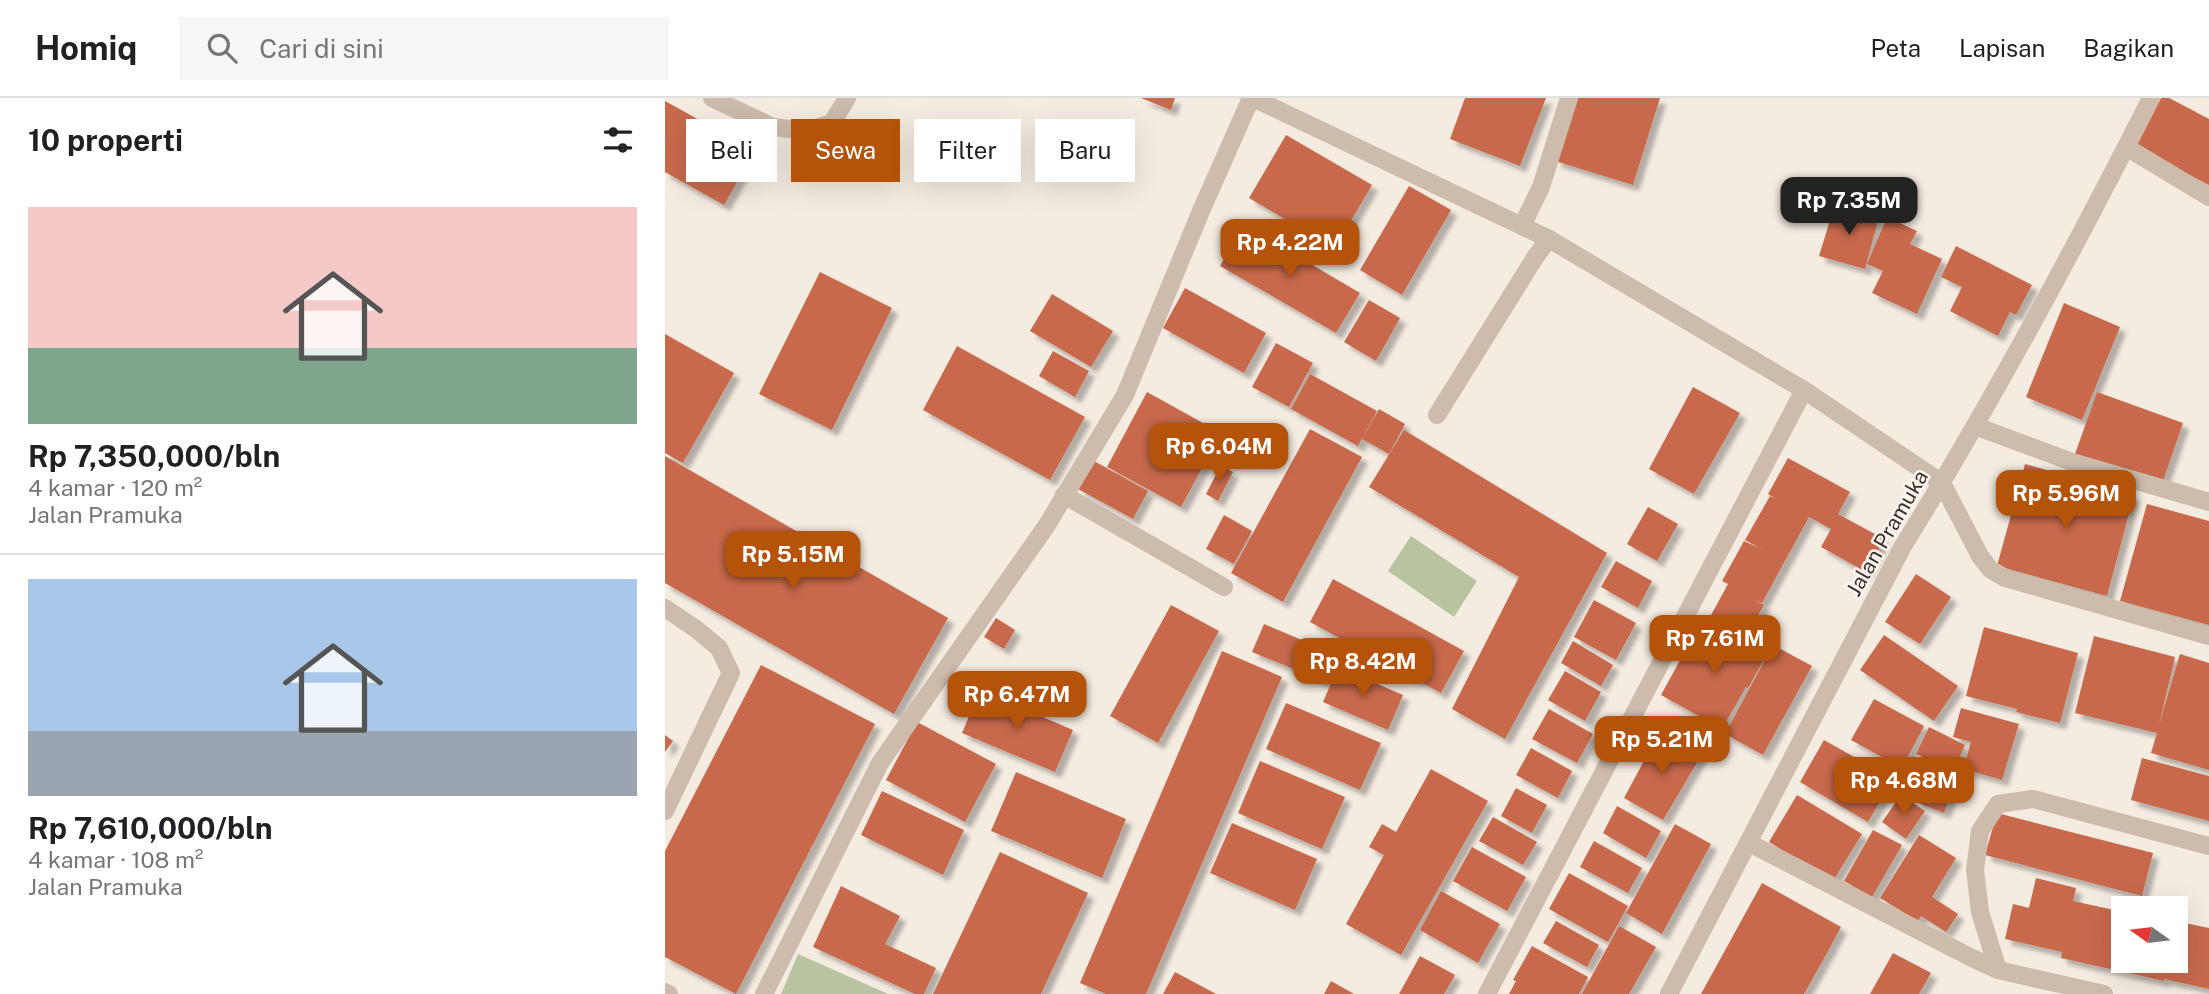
<!DOCTYPE html>
<html lang="id">
<head>
<meta charset="utf-8">
<style>
  body { margin:0; font-family:"Public Sans",sans-serif; background:#f6f6f6; color:#202124; height:100vh; display:flex; flex-direction:column; font-size:26px; white-space:nowrap }
  * { box-sizing:border-box; margin:0 }
  p { font-size:23px; color:#757577 }
  .icon { flex:none; width:38px; height:38px; fill:none; stroke:currentColor; stroke-width:2; stroke-linecap:round; stroke-linejoin:round }
  .map { position:relative; flex:1; overflow:hidden }
  .sheet { display:flex; flex-direction:column; background:#fff; width:665px }
  .sheet>* { flex:none }
  .hud { position:absolute; left:21px; top:21px; width:665px; height:63px; display:flex; gap:14px }
  .needle { width:46px; rotate:284deg }
  .controls { position:absolute; left:1446px; top:798px; display:grid; gap:14px }
  .controls a { display:grid; place-items:center; width:77px; height:77px; border-radius:0px; background:#fff; box-shadow:0 7px 28px #0002; font-size:35px }
  .price { position:absolute; translate:-50% -60px; padding:0 16px; border-radius:14px; background:#b45309; color:#fff; font-size:23px; line-height:46px; filter:drop-shadow(0 2px 4px #0008) }
  .price::after { content:''; position:absolute; left:50%; top:42px; width:21px; height:16px; margin-left:-10px; background:inherit; clip-path:polygon(0 0,100% 0,50% 100%) }
  .price.active { background:#222; color:#fff }
  ul { padding:0; list-style:none }
  li { display:grid; align-content:center; gap:14px; height:371px; padding:0 28px }
  li+li { border-top:2px solid #e0e0e0 }
  li span { display:grid; place-items:center; height:217px; border-radius:0px; color:#555 }
  li>.icon { margin-inline-start:auto }
  span .icon { width:126px; height:126px; fill:#fffc; stroke-width:1 }
  li b { font-size:30px }
  h2 { display:flex; justify-content:space-between; align-items:center; height:84px; padding:0 28px; font-size:30px }
  .tag { padding:0 24px; border-radius:0px; background:#fff; box-shadow:0 7px 28px #0002; font-size:24px; line-height:63px }
  .tag.active { background:#b45309; color:#fff }
  header { display:flex; align-items:center; gap:42px; box-sizing:border-box; height:98px; padding:0 35px; background:#fff; border-bottom:2px solid #e0e0e0 }
  header strong { font-size:33px }
  nav { display:flex; gap:38px; margin-inline-start:auto; font-size:24px }
  .search { width:490px; height:63px; background:#f6f6f6; display:flex; align-items:center; gap:18px; box-sizing:border-box; padding:0 24px; border-radius:0px; color:#757577; font-size:26px }
  main { display:flex; flex:1; min-height:0 }
  .map>svg:first-child { display:block }
  .green { fill:#b8c4a0 }
  .building { fill:#c8694b; filter:url(#shadow) }
  .lines { fill:none; stroke-linecap:round; stroke-linejoin:round }
  .service { stroke:#cdbbac; stroke-width:18 }
  .minor { stroke:#cdbbac; stroke-width:18 }
  .labels { text-anchor:middle; dominant-baseline:central; stroke-width:5; stroke-linejoin:round; paint-order:stroke }
  .street-label { font-size:21px; fill:#3b302b; stroke:#fbf5ee }
</style>
</head>
<body>
<header>
<strong>Homiq</strong>
<div class="search"><svg class="icon" aria-label="search" viewBox="0 0 24 24"><circle cx="10" cy="10" r="6"/><path d="M15 15l6 6"/></svg>Cari di sini</div>
<nav><a>Peta</a><a>Lapisan</a><a>Bagikan</a></nav>
</header>
<main>
<section class="sheet">
<h2>10 properti<svg class="icon" aria-label="filters" viewBox="0 0 24 24"><path d="M4 7h16M4 17h16"/><circle cx="9" cy="7" r="2"/><circle cx="15" cy="17" r="2"/></svg></h2>
<ul>
<li><span style="background:linear-gradient(#f6c9c9 65%,#7fa58c 0)"><svg class="icon" aria-label="home" viewBox="0 0 24 24"><path d="M3 11l9-7 9 7M6 9v11h12V9"/></svg></span><div><b>Rp 7,350,000/bln</b><p>4 kamar · 120 m²</p><p>Jalan Pramuka</p></div></li>
<li><span style="background:linear-gradient(#a9c7e8 70%,#9aa5b1 0)"><svg class="icon" aria-label="home" viewBox="0 0 24 24"><path d="M3 11l9-7 9 7M6 9v11h12V9"/></svg></span><div><b>Rp 7,610,000/bln</b><p>4 kamar · 108 m²</p><p>Jalan Pramuka</p></div></li>
</ul>
</section>
<div class="map">
<svg width="1544" height="896" viewBox="0 0 1544 896">
  <defs>
    <filter id="shadow"><feDropShadow dx="6" dy="6" stdDeviation="2" flood-color="#0004"/></filter>
  </defs>
  <rect width="100%" height="100%" fill="#f4ebe1"/>
  <!-- green -->
  <path class="green" d="M 746,438 L 812,483 L 789,519 L 723,473 Z
    M 133,856 L 223,896 L 116,896 Z"/>
  <!-- building -->
  <path class="building" d="M 476,0 L 510,0 L 506,12 Z
    M 800,0 L 881,0 L 855,68 L 785,41 Z
    M 910,0 L 995,0 L 968,87 L 890,63 Z
    M 1496,0 L 1504,0 L 1544,21 L 1544,87 L 1471,49 Z
    M 0,3 L 90,53 L 59,107 L 0,74 Z
    M 621,37 L 707,87 L 670,150 L 584,100 Z
    M 744,88 L 786,112 L 737,197 L 695,172 Z
    M 1170,106 L 1214,119 L 1200,171 L 1154,158 Z
    M 1222,119 L 1252,133 L 1245,146 L 1277,161 L 1252,216 L 1207,195 L 1218,173 L 1202,166 Z
    M 579,127 L 695,195 L 671,235 L 555,168 Z
    M 1291,148 L 1367,187 L 1351,217 L 1345,214 L 1333,238 L 1285,213 L 1297,189 L 1276,179 Z
    M 155,174 L 227,210 L 167,332 L 94,296 Z
    M 520,190 L 601,235 L 579,275 L 498,230 Z
    M 387,196 L 448,233 L 426,269 L 365,233 Z
    M 704,202 L 735,220 L 711,263 L 679,244 Z
    M 1399,205 L 1455,229 L 1417,322 L 1361,299 Z
    M 0,236 L 69,275 L 18,365 L 0,355 Z
    M 611,245 L 648,265 L 624,309 L 587,289 Z
    M 292,248 L 420,319 L 385,382 L 258,312 Z
    M 388,253 L 424,273 L 410,299 L 374,278 Z
    M 645,276 L 712,313 L 693,348 L 626,311 Z
    M 1028,289 L 1075,315 L 1029,396 L 984,371 Z
    M 482,294 L 556,335 L 516,409 L 442,369 Z
    M 1432,294 L 1518,325 L 1496,389 L 1409,359 Z
    M 714,311 L 740,326 L 724,356 L 697,341 Z
    M 645,331 L 697,359 L 618,504 L 566,475 Z
    M 739,332 L 942,455 L 840,641 L 787,611 L 854,479 L 704,389 Z
    M 0,358 L 283,520 L 229,616 L 0,485 Z
    M 1123,360 L 1185,394 L 1173,416 L 1219,441 L 1201,474 L 1156,449 L 1166,431 L 1144,419 L 1097,505 L 1089,502 L 1099,507 L 1081,539 L 1045,519 L 1063,486 L 1057,483 L 1079,443 L 1098,452 L 1080,442 L 1105,398 L 1111,401 L 1103,396 Z
    M 429,363 L 483,393 L 468,421 L 413,391 Z
    M 1360,366 L 1469,397 L 1442,498 L 1332,468 Z
    M 556,367 L 568,374 L 553,403 L 541,396 Z
    M 1482,406 L 1544,423 L 1544,527 L 1455,503 Z
    M 983,409 L 1013,426 L 992,463 L 962,446 Z
    M 559,417 L 587,433 L 569,466 L 541,451 Z
    M 951,463 L 987,483 L 973,510 L 936,489 Z
    M 1251,476 L 1286,499 L 1255,546 L 1220,524 Z
    M 668,481 L 799,553 L 776,595 L 645,524 Z
    M 929,502 L 971,525 L 951,562 L 909,539 Z
    M 506,507 L 554,533 L 493,645 L 445,618 Z
    M 331,520 L 350,532 L 339,551 L 319,539 Z
    M 1046,522 L 1103,554 L 1083,590 L 1081,589 L 1057,631 L 996,597 L 1019,555 L 1025,559 Z
    M 599,526 L 672,557 L 660,584 L 587,554 Z
    M 1319,529 L 1413,555 L 1395,625 L 1351,614 L 1352,611 L 1301,598 Z
    M 1219,537 L 1293,588 L 1269,623 L 1195,572 Z
    M 1429,538 L 1510,559 L 1494,627 L 1515,556 L 1544,565 L 1544,672 L 1486,655 L 1492,635 L 1410,615 Z
    M 908,543 L 948,567 L 936,588 L 896,565 Z
    M 1108,547 L 1147,568 L 1098,657 L 1060,636 Z
    M 557,553 L 617,579 L 481,896 L 441,896 L 415,885 Z
    M 96,567 L 210,626 L 71,896 L 0,859 L 0,753 Z
    M 673,569 L 738,597 L 723,632 L 658,604 Z
    M 900,573 L 936,594 L 920,623 L 883,602 Z
    M 315,592 L 408,632 L 390,674 L 297,635 Z
    M 1209,601 L 1259,628 L 1237,670 L 1186,642 Z
    M 621,605 L 716,645 L 695,692 L 601,651 Z
    M 1296,610 L 1354,626 L 1337,682 L 1298,671 L 1306,644 L 1288,639 Z
    M 884,611 L 928,636 L 912,665 L 867,641 Z
    M 252,624 L 331,666 L 300,724 L 221,682 Z
    M 1264,629 L 1300,647 L 1288,674 L 1251,656 Z
    M 994,635 L 1036,658 L 998,722 L 959,700 Z
    M 0,637 L 8,643 L 0,654 Z
    M 1159,642 L 1228,681 L 1203,724 L 1135,684 Z
    M 866,650 L 907,673 L 893,700 L 851,677 Z
    M 1477,660 L 1544,678 L 1544,723 L 1466,702 Z
    M 595,663 L 680,699 L 657,751 L 573,715 Z
    M 766,671 L 823,703 L 736,857 L 681,826 L 719,757 L 704,749 L 717,726 L 731,734 Z
    M 351,674 L 461,721 L 437,780 L 326,733 Z
    M 1263,674 L 1291,685 L 1279,715 L 1251,704 Z
    M 851,690 L 882,707 L 867,735 L 836,718 Z
    M 217,693 L 299,732 L 278,777 L 196,737 Z
    M 1132,697 L 1197,736 L 1168,783 L 1104,744 Z
    M 1236,697 L 1260,713 L 1241,741 L 1217,724 Z
    M 952,708 L 996,733 L 981,760 L 938,735 Z
    M 1332,715 L 1488,755 L 1477,798 L 1320,757 Z
    M 828,719 L 872,744 L 858,767 L 814,743 Z
    M 567,725 L 652,761 L 630,812 L 545,775 Z
    M 1010,726 L 1046,746 L 997,836 L 961,815 Z
    M 1208,732 L 1237,747 L 1207,799 L 1179,783 Z
    M 1254,737 L 1291,760 L 1267,799 L 1293,816 L 1281,834 L 1256,818 L 1253,823 L 1215,800 Z
    M 929,743 L 977,770 L 963,795 L 915,769 Z
    M 807,749 L 861,779 L 842,813 L 788,783 Z
    M 335,754 L 423,795 L 376,896 L 268,896 Z
    M 904,775 L 963,808 L 943,844 L 884,811 Z
    M 1371,780 L 1411,790 L 1408,803 L 1458,814 L 1453,836 L 1458,824 L 1458,863 L 1510,863 L 1510,823 L 1544,830 L 1544,891 L 1499,881 L 1499,883 L 1396,860 L 1397,854 L 1340,841 L 1348,806 L 1364,810 Z
    M 1097,785 L 1176,829 L 1162,855 L 1139,896 L 1036,896 Z
    M 176,788 L 235,818 L 220,846 L 271,870 L 259,896 L 250,896 L 148,849 Z
    M 776,793 L 835,826 L 813,865 L 755,832 Z
    M 891,823 L 934,847 L 922,869 L 878,845 Z
    M 954,828 L 991,849 L 964,896 L 917,896 Z
    M 867,848 L 923,879 L 914,896 L 844,896 L 851,883 L 848,882 Z
    M 1228,855 L 1266,875 L 1254,896 L 1205,896 Z
    M 755,858 L 790,877 L 779,896 L 734,896 Z
    M 510,874 L 551,896 L 498,896 Z
    M 666,883 L 689,896 L 659,896 Z"/>
  <g class="lines">
    <!-- service -->
    <path class="service" d="M 47,0 L 108,29 L 141,33 L 167,25 L 182,0
      M 772,317 L 871,158 L 884,141
      M 399,397 L 559,489
      M 0,510 L 31,531 L 54,550 L 66,575 L 0,713"/>
    <!-- minor -->
    <path class="minor" d="M 588,0 L 884,141 L 1139,292 L 1277,385 L 1315,458 L 1325,471 L 1340,480 L 1544,538
      M 1461,49 L 1544,99
      M 857,128 L 876,89 L 904,0
      M 1310,328 L 1407,364 L 1544,404
      M 1084,745 L 1307,860 L 1333,872 L 1439,896
      M 1333,872 L 1315,814 L 1310,772 L 1315,733 L 1333,706 L 1368,701 L 1544,748
      M 0,894 L 4,896
      M 99,896 L 215,665 L 382,427 L 460,297 L 536,113 L 586,0
      M 822,896 L 1139,292
      M 1004,896 L 1238,448 C 1328,303 1409,152 1486,0"/>
  </g>
  <g class="labels">
    <!-- street labels -->
    <g class="street-label">
      <text transform="translate(1222 435) rotate(-60)">Jalan Pramuka</text>
    </g>
  </g>
</svg>
<div class="controls">
<a><svg class="needle" viewBox="-14 -14 28 28"><path d="M0-13l5 13h-10z" fill="#e53935"/><path d="M0 13l5-13h-10z" fill="#757577"/></svg></a>
</div>
<b class="price active" style="left:1184px;top:139px">Rp 7.35M</b>
<b class="price" style="left:625px;top:181px">Rp 4.22M</b>
<b class="price" style="left:554px;top:385px">Rp 6.04M</b>
<b class="price" style="left:1401px;top:432px">Rp 5.96M</b>
<b class="price" style="left:128px;top:493px">Rp 5.15M</b>
<b class="price" style="left:1050px;top:577px">Rp 7.61M</b>
<b class="price" style="left:698px;top:600px">Rp 8.42M</b>
<b class="price" style="left:352px;top:633px">Rp 6.47M</b>
<b class="price" style="left:997px;top:678px">Rp 5.21M</b>
<b class="price" style="left:1239px;top:719px">Rp 4.68M</b>
<div class="hud">
<a class="tag">Beli</a>
<a class="tag active">Sewa</a>
<a class="tag">Filter</a>
<a class="tag">Baru</a>
</div>
</div>
</main>
</body>
</html>
